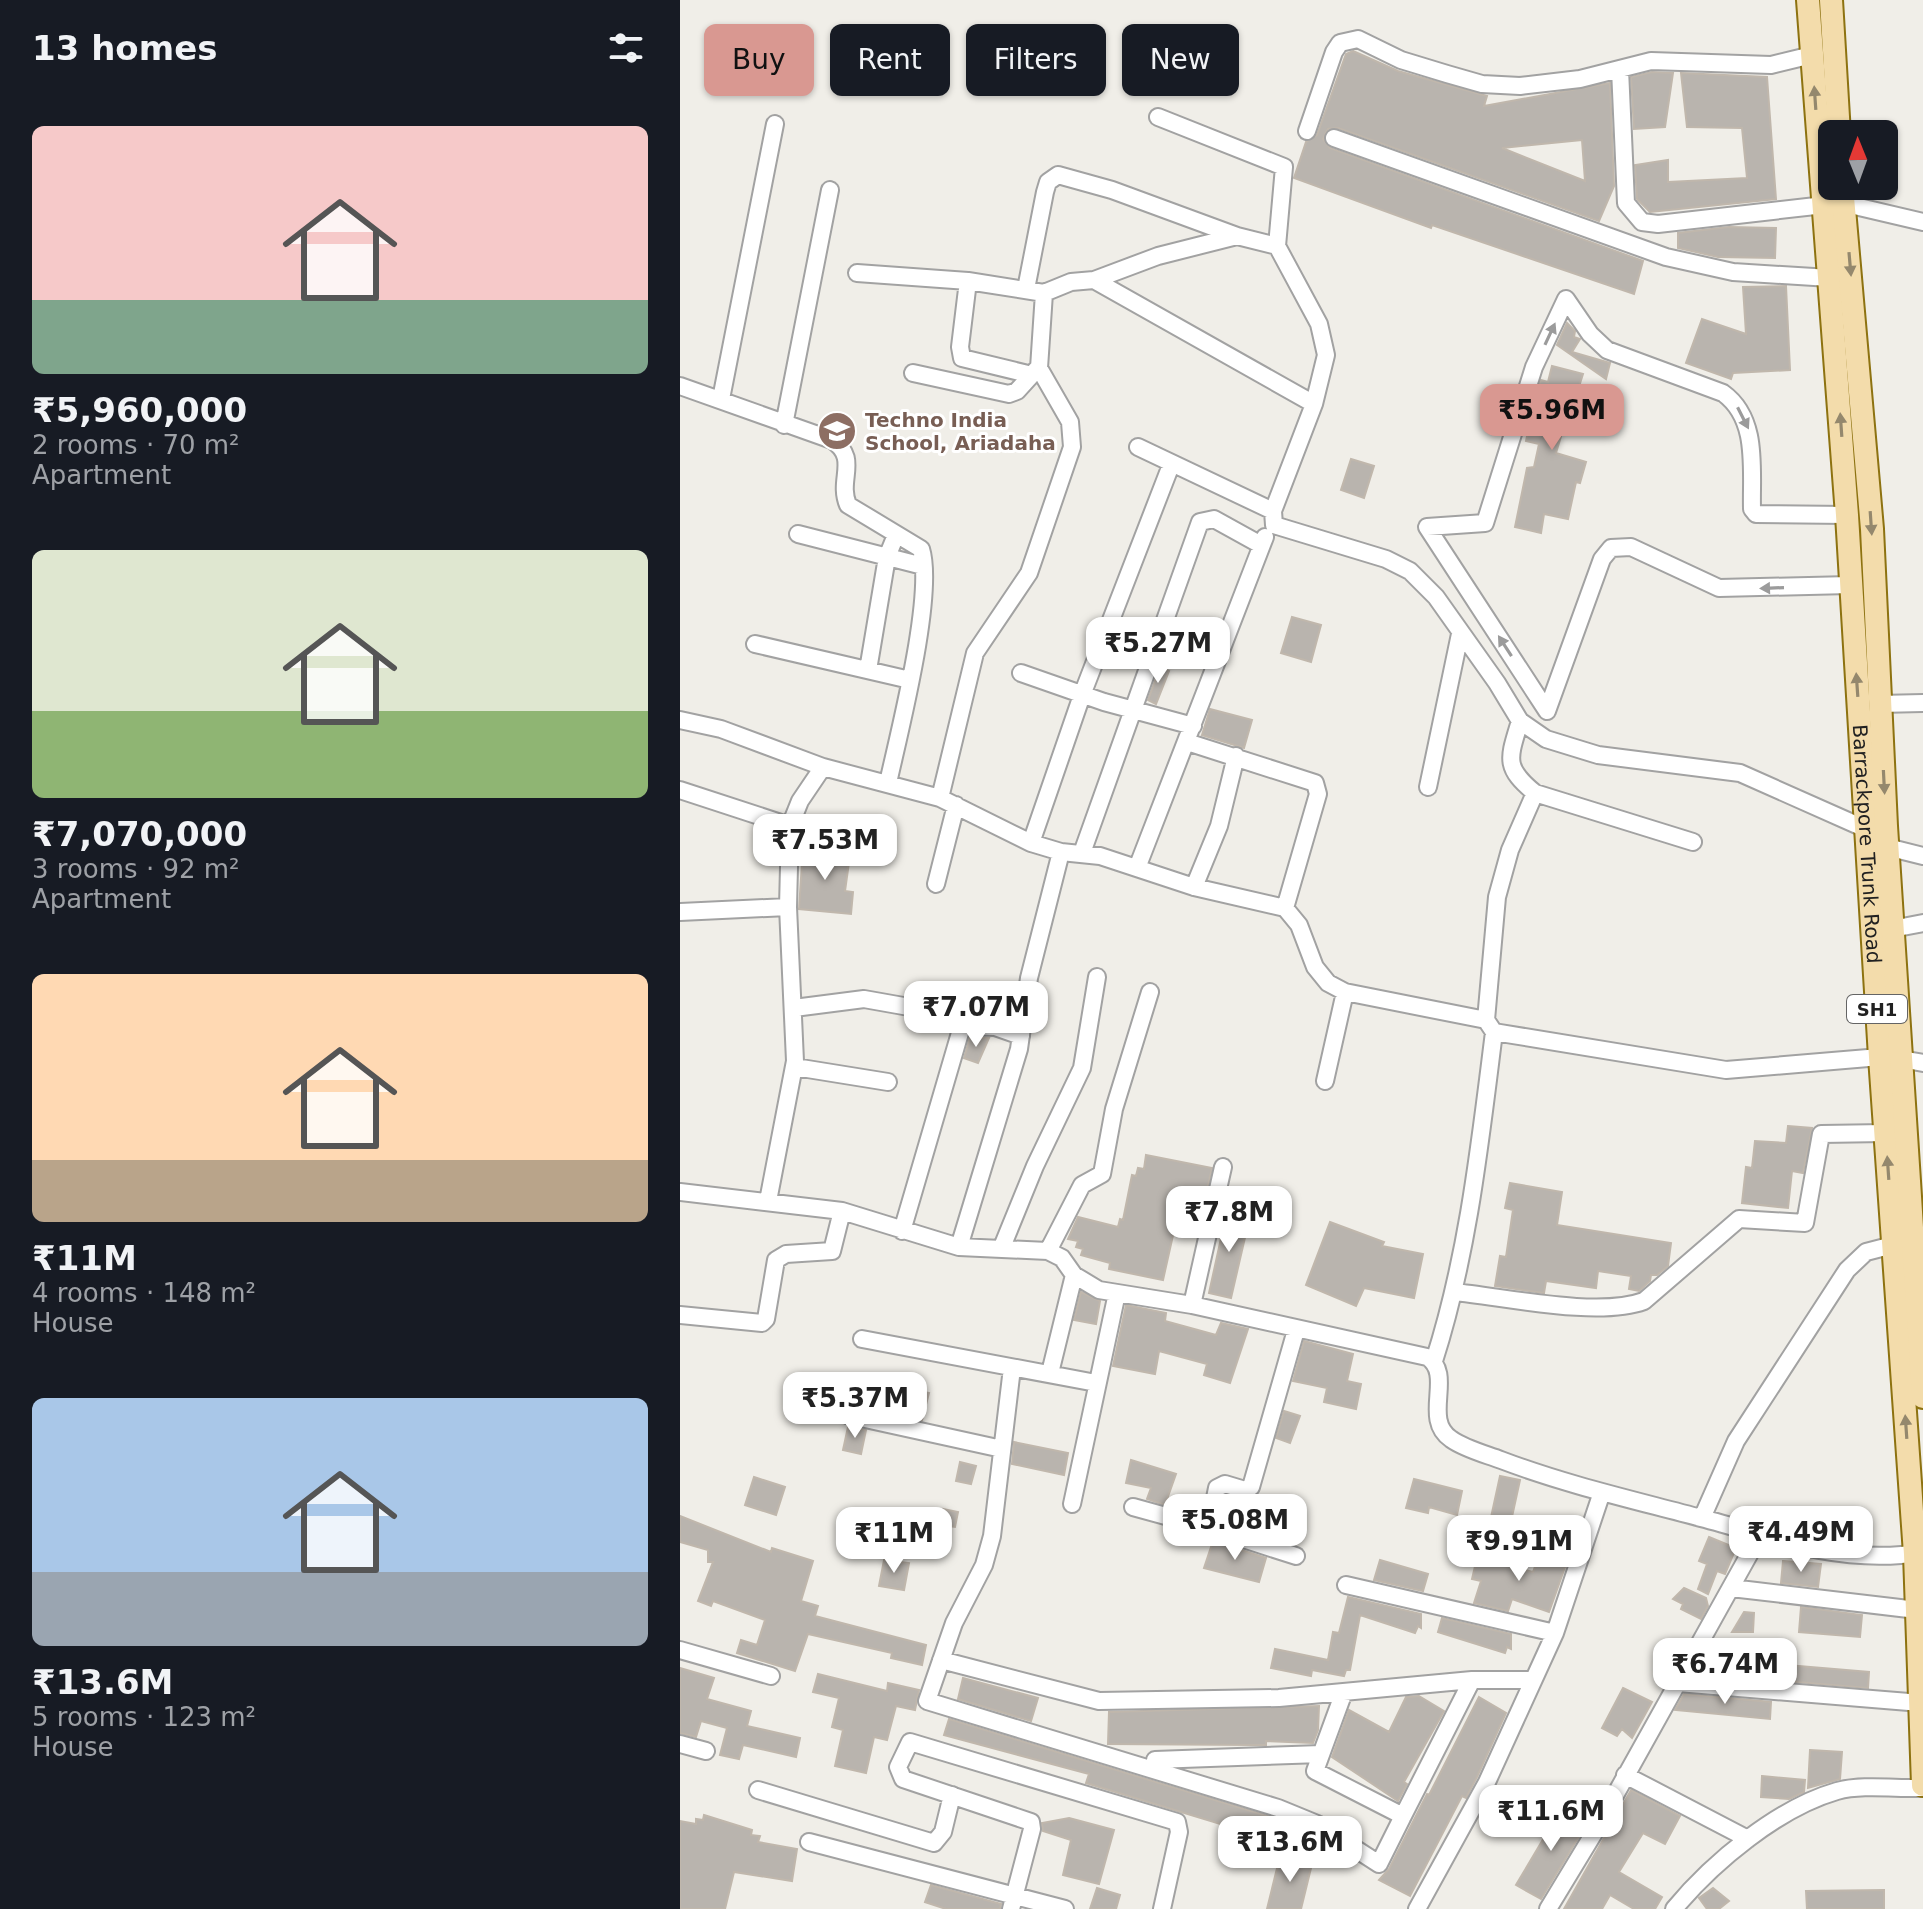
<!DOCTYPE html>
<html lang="en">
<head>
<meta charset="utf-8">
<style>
  body { margin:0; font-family:"DejaVu Sans",sans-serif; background:#20242c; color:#f1f3f6; height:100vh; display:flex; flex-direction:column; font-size:30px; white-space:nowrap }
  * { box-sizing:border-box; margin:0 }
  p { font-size:26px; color:#9ea1a6 }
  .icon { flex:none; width:44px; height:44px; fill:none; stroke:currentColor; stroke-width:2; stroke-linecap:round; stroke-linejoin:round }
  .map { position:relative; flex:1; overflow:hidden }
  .details { display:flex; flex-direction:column; background:#171b24; width:680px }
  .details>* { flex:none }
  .hud { position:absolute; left:24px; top:24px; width:760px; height:72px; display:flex; gap:16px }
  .needle { width:52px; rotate:359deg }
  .tools { position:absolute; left:1138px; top:120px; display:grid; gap:16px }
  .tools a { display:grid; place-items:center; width:80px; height:80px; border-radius:12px; background:#171b24; box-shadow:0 2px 6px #0004; font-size:40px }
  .price { position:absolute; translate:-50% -68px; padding:0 18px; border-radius:16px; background:#fff; color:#222; font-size:26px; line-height:52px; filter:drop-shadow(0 2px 4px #0008) }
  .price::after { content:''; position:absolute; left:50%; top:48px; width:24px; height:18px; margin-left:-12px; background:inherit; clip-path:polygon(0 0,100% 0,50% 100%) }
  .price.selected { background:#d99891; color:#111 }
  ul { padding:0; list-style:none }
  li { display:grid; align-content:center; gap:16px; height:424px; padding:0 32px }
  li span { display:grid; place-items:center; height:248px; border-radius:12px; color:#555 }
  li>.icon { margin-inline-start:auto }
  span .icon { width:144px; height:144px; fill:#fffc; stroke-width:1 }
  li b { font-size:34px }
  h2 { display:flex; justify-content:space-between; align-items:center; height:96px; padding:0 32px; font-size:34px }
  .tag { padding:0 28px; border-radius:12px; background:#171b24; box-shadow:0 2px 6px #0004; font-size:28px; line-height:72px }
  .tag.selected { background:#d99891; color:#111 }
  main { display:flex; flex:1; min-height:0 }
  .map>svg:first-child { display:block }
  .building { fill:#b9b4ae; stroke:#c0b7ac; stroke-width:2; fill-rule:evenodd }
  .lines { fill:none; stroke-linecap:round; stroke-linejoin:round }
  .minor-casing { stroke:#a2a2a2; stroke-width:20 }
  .major-casing { stroke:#8d7210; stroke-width:26 }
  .minor { stroke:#fff; stroke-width:16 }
  .major { stroke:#f3dcab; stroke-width:22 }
  .oneway { fill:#94886d }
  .oneway2 { fill:#9b9b9b }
  .labels { text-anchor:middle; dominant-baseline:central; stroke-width:6; stroke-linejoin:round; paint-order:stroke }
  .shield { fill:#fff; stroke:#646464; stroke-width:2 }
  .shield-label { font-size:18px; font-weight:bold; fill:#212121 }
  .education-label { font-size:20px; font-weight:bold; fill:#785e54; stroke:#fff; text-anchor:start }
  .street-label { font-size:20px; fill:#212121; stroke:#fff }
</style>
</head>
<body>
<main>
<section class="details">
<h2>13 homes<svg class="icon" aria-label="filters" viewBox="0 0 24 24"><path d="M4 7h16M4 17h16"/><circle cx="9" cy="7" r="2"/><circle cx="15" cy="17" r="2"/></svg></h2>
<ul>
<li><span style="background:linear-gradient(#f6c9c9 70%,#7fa58c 0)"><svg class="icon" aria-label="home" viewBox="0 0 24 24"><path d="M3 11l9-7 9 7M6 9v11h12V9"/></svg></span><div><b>₹5,960,000</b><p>2 rooms · 70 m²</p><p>Apartment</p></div></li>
<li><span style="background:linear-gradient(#dfe7d0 65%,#8fb573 0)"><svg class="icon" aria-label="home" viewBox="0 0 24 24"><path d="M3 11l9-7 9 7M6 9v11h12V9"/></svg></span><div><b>₹7,070,000</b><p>3 rooms · 92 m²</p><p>Apartment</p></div></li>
<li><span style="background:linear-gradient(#ffd9b3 75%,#b9a48a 0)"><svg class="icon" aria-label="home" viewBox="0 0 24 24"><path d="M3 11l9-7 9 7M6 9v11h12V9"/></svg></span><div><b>₹11M</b><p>4 rooms · 148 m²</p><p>House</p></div></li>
<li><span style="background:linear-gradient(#a9c7e8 70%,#9aa5b1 0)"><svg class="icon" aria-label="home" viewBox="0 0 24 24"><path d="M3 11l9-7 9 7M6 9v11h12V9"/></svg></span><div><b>₹13.6M</b><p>5 rooms · 123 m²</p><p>House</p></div></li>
</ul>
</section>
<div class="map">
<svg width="1243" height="1909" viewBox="0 0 1243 1909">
  <rect width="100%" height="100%" fill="#f0eee8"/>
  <!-- building -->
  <path class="building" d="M 673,51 L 718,71 L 807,96 L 804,106 L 930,83 L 934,186 L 919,221 L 658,128 L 648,129 L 643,139 L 650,148 L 963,261 L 954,294 L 752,225 L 751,228 L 614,178 L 626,142 L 637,135 L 666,54 ZM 902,140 L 905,181 L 822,148 Z
    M 972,72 L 993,73 L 985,127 L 954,129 L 951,77 Z
    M 1001,73 L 1087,77 L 1096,199 L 970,212 L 957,199 L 955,165 L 988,160 L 988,182 L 1067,178 L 1062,128 L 1007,127 Z
    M 1049,227 L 1096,228 L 1095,258 L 1038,257 L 998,248 L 998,233 Z
    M 1106,286 L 1110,370 L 1053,373 L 1051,379 L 1006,363 L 1022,319 L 1066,334 L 1063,287 Z
    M 887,323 L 895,331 L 894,337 L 900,339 L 892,352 L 930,363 L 926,379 L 877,345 Z
    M 872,366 L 903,374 L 891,412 L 916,419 L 913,431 L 885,423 L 876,453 L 906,462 L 900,483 L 896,482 L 888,519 L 864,514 L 861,533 L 835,527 L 847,468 L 854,467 L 859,444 L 846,441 L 855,399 L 861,380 L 868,382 Z
    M 671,459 L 694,466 L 684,498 L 661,490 Z
    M 612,617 L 641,625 L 631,662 L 601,653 Z
    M 480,667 L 489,671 L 476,704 L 468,700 Z
    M 530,709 L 572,720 L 564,748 L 522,735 Z
    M 123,848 L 170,855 L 165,891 L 173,892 L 171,914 L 119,909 Z
    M 290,1037 L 309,1038 L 298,1063 L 284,1058 Z
    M 1108,1126 L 1132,1128 L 1123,1173 L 1112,1171 L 1108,1208 L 1062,1203 L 1066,1167 L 1072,1168 L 1075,1141 L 1106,1143 Z
    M 466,1155 L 532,1168 L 521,1217 L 498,1213 L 483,1280 L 429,1269 L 430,1263 L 401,1255 L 403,1249 L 396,1247 L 398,1241 L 388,1239 L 398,1217 L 438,1227 L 440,1219 L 443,1220 L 452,1175 L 456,1176 L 458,1168 L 464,1169 Z
    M 830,1183 L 882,1192 L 877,1225 L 991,1243 L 988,1266 L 977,1275 L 971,1275 L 970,1281 L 959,1291 L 949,1289 L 951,1276 L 918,1271 L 916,1288 L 866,1281 L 864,1293 L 815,1286 L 820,1256 L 826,1257 L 833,1210 L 825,1208 Z
    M 547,1211 L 570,1216 L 551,1298 L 529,1293 Z
    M 650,1222 L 704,1242 L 702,1246 L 743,1254 L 734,1298 L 684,1288 L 676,1306 L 626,1285 Z
    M 401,1292 L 420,1301 L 416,1324 L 394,1320 Z
    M 446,1305 L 486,1313 L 485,1321 L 536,1335 L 541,1323 L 568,1329 L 550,1383 L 524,1375 L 527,1364 L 479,1351 L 475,1374 L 433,1366 Z
    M 624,1341 L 673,1354 L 667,1381 L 681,1384 L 676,1409 L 644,1402 L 647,1388 L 613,1381 Z
    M 230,1389 L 249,1393 L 242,1420 L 224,1416 Z
    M 604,1411 L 620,1416 L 610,1443 L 596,1438 Z
    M 168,1427 L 186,1430 L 181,1454 L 163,1450 Z
    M 334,1442 L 388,1453 L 384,1475 L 332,1464 Z
    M 451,1460 L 496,1474 L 485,1505 L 467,1499 L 471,1488 L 446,1483 Z
    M 280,1462 L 296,1466 L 291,1484 L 276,1481 Z
    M 820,1476 L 840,1480 L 830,1526 L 810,1522 Z
    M 74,1477 L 105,1487 L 96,1515 L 65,1505 Z
    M 734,1479 L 782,1491 L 777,1515 L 749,1507 L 748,1513 L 726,1508 Z
    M 547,1496 L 586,1502 L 616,1513 L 605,1541 L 542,1521 Z
    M 263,1509 L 278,1512 L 275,1527 L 260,1525 Z
    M 0,1516 L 91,1552 L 92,1548 L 133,1561 L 121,1601 L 138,1606 L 135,1616 L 246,1645 L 242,1665 L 211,1658 L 212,1653 L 128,1634 L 115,1671 L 57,1653 L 61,1640 L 77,1645 L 85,1620 L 33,1601 L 31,1606 L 18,1601 L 33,1562 L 28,1562 L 28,1550 L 0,1542 Z
    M 1029,1537 L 1056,1548 L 1045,1574 L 1037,1571 L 1028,1594 L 1018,1589 L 1027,1564 L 1019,1561 Z
    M 533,1541 L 586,1558 L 579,1582 L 524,1568 Z
    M 861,1550 L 888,1559 L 869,1612 L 832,1599 L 828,1611 L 794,1603 L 801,1581 L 792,1579 L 797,1558 L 853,1572 Z
    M 204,1560 L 229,1563 L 224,1590 L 199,1586 Z
    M 700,1560 L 748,1574 L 743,1591 L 694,1580 Z
    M 1103,1561 L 1141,1564 L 1138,1587 L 1101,1583 Z
    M 1004,1588 L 1026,1598 L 1028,1606 L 1021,1619 L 1001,1609 L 1003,1604 L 993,1599 Z
    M 668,1597 L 741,1614 L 741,1628 L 738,1626 L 735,1633 L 680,1615 L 670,1670 L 666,1670 L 664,1676 L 632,1670 L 631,1676 L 591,1668 L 595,1649 L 648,1660 L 653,1632 L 659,1633 Z
    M 1121,1607 L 1182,1615 L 1180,1637 L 1119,1632 Z
    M 1064,1612 L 1074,1613 L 1073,1632 L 1052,1632 Z
    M 762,1618 L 831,1634 L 831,1649 L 827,1647 L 825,1653 L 758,1632 Z
    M 1048,1660 L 1189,1672 L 1188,1688 L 1046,1676 Z
    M 0,1668 L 34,1678 L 27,1699 L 71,1711 L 67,1726 L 120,1738 L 116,1757 L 63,1745 L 59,1759 L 40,1755 L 47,1728 L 21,1721 L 16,1737 L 0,1733 Z
    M 138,1674 L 207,1691 L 208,1683 L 239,1690 L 235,1710 L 216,1706 L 207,1740 L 194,1737 L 186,1773 L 155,1766 L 163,1730 L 152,1727 L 159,1698 L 133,1692 Z
    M 283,1678 L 358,1698 L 351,1721 L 278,1699 Z
    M 943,1688 L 972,1702 L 952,1738 L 942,1729 L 937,1736 L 922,1728 Z
    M 1004,1694 L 1091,1702 L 1090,1719 L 995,1710 Z
    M 739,1696 L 764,1711 L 724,1782 L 727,1784 L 718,1801 L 652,1757 L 669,1710 L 709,1732 L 726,1697 Z
    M 799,1697 L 826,1713 L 797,1777 L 786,1798 L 782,1796 L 730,1896 L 699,1880 L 709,1869 L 747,1794 L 749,1795 Z
    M 639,1706 L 638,1730 L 633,1743 L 586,1741 L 586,1745 L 572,1745 L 428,1744 L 429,1712 Z
    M 269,1719 L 594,1818 L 614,1827 L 609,1845 L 406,1783 L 409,1774 L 264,1735 Z
    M 1130,1750 L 1162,1752 L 1160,1779 L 1128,1788 Z
    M 1082,1776 L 1125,1780 L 1124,1792 L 1109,1799 L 1081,1797 Z
    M 951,1790 L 1000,1816 L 985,1844 L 963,1833 L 939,1872 L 982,1897 L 975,1909 L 954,1909 L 930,1895 L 922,1909 L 884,1909 Z
    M 876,1807 L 906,1825 L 861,1899 L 836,1885 L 868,1831 L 863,1828 Z
    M 24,1815 L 72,1830 L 71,1835 L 80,1836 L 78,1842 L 117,1849 L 112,1881 L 54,1872 L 45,1909 L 0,1909 L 0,1821 L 16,1824 L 16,1819 L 23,1820 Z
    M 389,1818 L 434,1830 L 419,1884 L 383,1875 L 391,1840 L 363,1831 L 362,1823 Z
    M 600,1856 L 632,1864 L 621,1909 L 587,1909 Z
    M 251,1885 L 321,1904 L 320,1909 L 266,1909 L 245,1902 Z
    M 417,1888 L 440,1895 L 436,1909 L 410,1909 Z
    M 1033,1888 L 1049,1901 L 1039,1909 L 1027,1909 L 1019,1898 Z
    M 1204,1890 L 1204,1909 L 1127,1909 L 1126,1891 Z"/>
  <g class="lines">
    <!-- minor casing -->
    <g class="minor-casing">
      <path id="minor" d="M 940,69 L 946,203 L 962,222 L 978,224 L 1162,203 L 1243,222
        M 478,117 L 604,167 L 597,246 L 639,324 L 646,355 L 634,404 L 593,511 L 594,525 L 706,559 L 730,571 L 756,597 L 817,683 L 840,721 L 866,739 L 918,755 L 1060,773 L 1186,829
        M 627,131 L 654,52 L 660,43 L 678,39 L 721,60 L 767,74 L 802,84 L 840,86 L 900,79 L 971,61 L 1091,65 L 1132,55
        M 654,138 L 986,257 L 1053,272 L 1150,278
        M 597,246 L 557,236 L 478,256 L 414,280 L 634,404
        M 177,273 L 288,281 L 364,293 L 359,368 L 390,422 L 392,447 L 349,573 L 295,653 L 260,798
        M 288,281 L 280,347 L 282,358 L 352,375
        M 346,289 L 365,192 L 368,182 L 378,175 L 432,190 L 557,236
        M 364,293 L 391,282 L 414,280
        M 233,373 L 329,394 L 337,391 L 357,369
        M 0,386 L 152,440 C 180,459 157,479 168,505 L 241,549 C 255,594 219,733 208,783
        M 41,399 L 95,124
        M 104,425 L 150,190
        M 458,447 L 593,511
        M 118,534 L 243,566
        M 75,644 L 230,680
        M 188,670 L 207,557 L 216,535
        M 341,673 L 424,702 L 513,726
        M 1199,704 L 1243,703
        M 867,711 L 747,527 L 805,523 L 854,367 L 886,299 L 910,334 L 927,350 L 1043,393 C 1079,419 1071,469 1072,509 L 1076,514 L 1167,515
        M 867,711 L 922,559 L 931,548 L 951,547 L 1039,588 L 1170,585
        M 0,720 L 41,729 L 143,767 L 260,798 L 351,843 L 381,852 L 420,856 L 514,887 L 605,908 L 619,925 L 635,967 L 648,983 L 665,992 L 806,1020 L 814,1032 C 800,1143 788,1255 754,1361
        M 840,721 C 829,758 823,767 855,793 L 1013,842
        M 507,742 L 635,783 L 638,794 L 605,908
        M 748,787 L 780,634
        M 0,790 L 110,826
        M 351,843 L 402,695 L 491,465
        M 1207,847 L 1243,856
        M 402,853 L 520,522 L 534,519 L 581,545
        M 457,868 L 585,537
        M 256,884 L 276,805
        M 514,887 L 539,826 L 556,756
        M 0,912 L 108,907
        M 1212,929 L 1243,923
        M 114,1008 L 184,999 L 229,1007
        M 806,1020 L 817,897 L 830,850 L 855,793
        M 814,1032 L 1046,1070 L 1200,1057
        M 1221,1059 L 1243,1063
        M 115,1067 L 208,1082
        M 645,1081 L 665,992
        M 0,1192 L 162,1211 L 279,1247 L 368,1251 L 382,1258 L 394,1275 L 419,1290 L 512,1305 L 747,1357 C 775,1374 741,1419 771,1439 C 785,1449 805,1454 821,1460 C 887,1485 954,1500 1021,1518 C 1061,1528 1099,1542 1139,1550 C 1172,1556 1210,1558 1243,1552
        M 88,1201 L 115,1061 L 108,907 L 110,826 L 120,801 L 143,767
        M 222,1231 L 282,1026 L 315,1027 L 341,1036
        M 279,1247 L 339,1049 L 349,978 L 381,852
        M 322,1247 L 355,1166 L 402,1068 L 417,977
        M 368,1251 L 402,1185 L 422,1174 L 434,1109 L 470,992
        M 774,1292 C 825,1297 918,1318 964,1301 L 1059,1219 L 1125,1223 L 1141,1134 L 1205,1133
        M 512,1305 L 543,1167
        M 0,1315 L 82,1323 L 86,1319 L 96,1260 L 106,1254 L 152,1251 L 162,1211
        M 182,1339 L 416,1383
        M 332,1368 L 312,1536 L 304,1565 L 274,1623 L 247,1701 L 598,1808 L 637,1824 L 699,1864 L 723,1816
        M 370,1373 L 394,1275
        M 167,1415 L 322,1449
        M 392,1504 L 437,1293
        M 453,1507 L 529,1528
        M 1022,1518 L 1056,1441 L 1167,1270 L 1186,1252 L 1213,1245
        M 616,1556 L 529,1528 L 537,1488 L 545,1484 L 565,1490 L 571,1487 L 616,1330
        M 666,1585 L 875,1633
        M 1051,1588 L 1237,1610
        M 0,1650 L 91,1676
        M 261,1660 L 419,1701 L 599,1698 L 792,1680 L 853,1680
        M 998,1683 L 1241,1703
        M 664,1692 L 635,1771 L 723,1816 L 792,1680
        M 0,1744 L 26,1751
        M 475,1760 L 641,1754
        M 945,1775 L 1068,1839
        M 78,1790 L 254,1843 L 263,1832 L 272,1795
        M 129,1842 L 385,1909
        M 331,1909 L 352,1829 L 351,1822 L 223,1779 L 218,1767 L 230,1742 L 497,1822 L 499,1832 L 482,1909
        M 737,1909 L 807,1782 L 875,1633 L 921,1495
        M 868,1909 L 914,1833 L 1080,1535
        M 994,1909 C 1033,1862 1098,1808 1157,1791 C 1182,1784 1217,1789 1243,1788"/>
    </g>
    <!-- major casing -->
    <g class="major-casing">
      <g id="major">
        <path id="s1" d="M 1128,0 L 1167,515 L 1200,1057 L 1235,1554 L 1243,1785"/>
        <path d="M 1151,0 L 1159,134"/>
        <path d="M 1162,186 L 1192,529 L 1206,826 L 1243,1397"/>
      </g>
    </g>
    <!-- minor -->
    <use href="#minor" class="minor"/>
    <!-- major -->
    <use href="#major" class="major"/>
  </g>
  <!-- one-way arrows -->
  <defs><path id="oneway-solid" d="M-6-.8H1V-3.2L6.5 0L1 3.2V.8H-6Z" transform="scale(2)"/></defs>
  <g class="oneway">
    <use href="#oneway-solid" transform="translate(1135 98) rotate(-94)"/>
    <use href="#oneway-solid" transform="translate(1170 264) rotate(85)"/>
    <use href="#oneway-solid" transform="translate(1161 425) rotate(-94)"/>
    <use href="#oneway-solid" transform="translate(1191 523) rotate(86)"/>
    <use href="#oneway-solid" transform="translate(1177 685) rotate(-94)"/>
    <use href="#oneway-solid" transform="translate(1204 782) rotate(87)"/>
    <use href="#oneway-solid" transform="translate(1208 1168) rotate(-94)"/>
    <use href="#oneway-solid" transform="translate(1226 1427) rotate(-94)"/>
  </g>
  <g class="oneway2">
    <use href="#oneway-solid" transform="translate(870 334) rotate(-65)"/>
    <use href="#oneway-solid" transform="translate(1063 418) rotate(63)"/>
    <use href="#oneway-solid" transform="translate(1092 588) rotate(178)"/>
    <use href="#oneway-solid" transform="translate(825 646) rotate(-123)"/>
  </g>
  <!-- icons -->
  <defs>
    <g id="school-disc" transform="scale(2)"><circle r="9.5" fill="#8d6e63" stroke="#fff"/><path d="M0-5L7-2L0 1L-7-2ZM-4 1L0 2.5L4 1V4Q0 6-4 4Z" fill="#fff"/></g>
  </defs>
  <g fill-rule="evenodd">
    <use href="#school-disc" x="157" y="431"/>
  </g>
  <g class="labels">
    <!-- shield labels -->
    <rect class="shield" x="1167" y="995" width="60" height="28" rx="6"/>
    <g class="shield-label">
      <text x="1197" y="1009">SH1</text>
    </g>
    <!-- education labels -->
    <g class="education-label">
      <text x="185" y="420">Techno India<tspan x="185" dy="23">School, Ariadaha</tspan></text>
    </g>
    <!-- street labels -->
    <g class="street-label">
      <text stroke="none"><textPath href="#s1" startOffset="846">Barrackpore Trunk Road</textPath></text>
    </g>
  </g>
</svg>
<div class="tools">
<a><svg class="needle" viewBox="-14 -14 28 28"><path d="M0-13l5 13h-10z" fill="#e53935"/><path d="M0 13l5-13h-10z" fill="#9ea1a6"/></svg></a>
</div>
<b class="price selected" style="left:872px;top:452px">₹5.96M</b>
<b class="price" style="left:478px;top:685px">₹5.27M</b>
<b class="price" style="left:145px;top:882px">₹7.53M</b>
<b class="price" style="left:296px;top:1049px">₹7.07M</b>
<b class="price" style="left:549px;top:1254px">₹7.8M</b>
<b class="price" style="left:175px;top:1440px">₹5.37M</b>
<b class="price" style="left:555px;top:1562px">₹5.08M</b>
<b class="price" style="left:1121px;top:1574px">₹4.49M</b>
<b class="price" style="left:214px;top:1575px">₹11M</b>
<b class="price" style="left:839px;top:1583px">₹9.91M</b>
<b class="price" style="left:1045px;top:1706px">₹6.74M</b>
<b class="price" style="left:871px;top:1853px">₹11.6M</b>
<b class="price" style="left:610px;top:1884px">₹13.6M</b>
<div class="hud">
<a class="tag selected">Buy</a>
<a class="tag">Rent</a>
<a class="tag">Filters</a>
<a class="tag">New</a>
</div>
</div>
</main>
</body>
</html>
